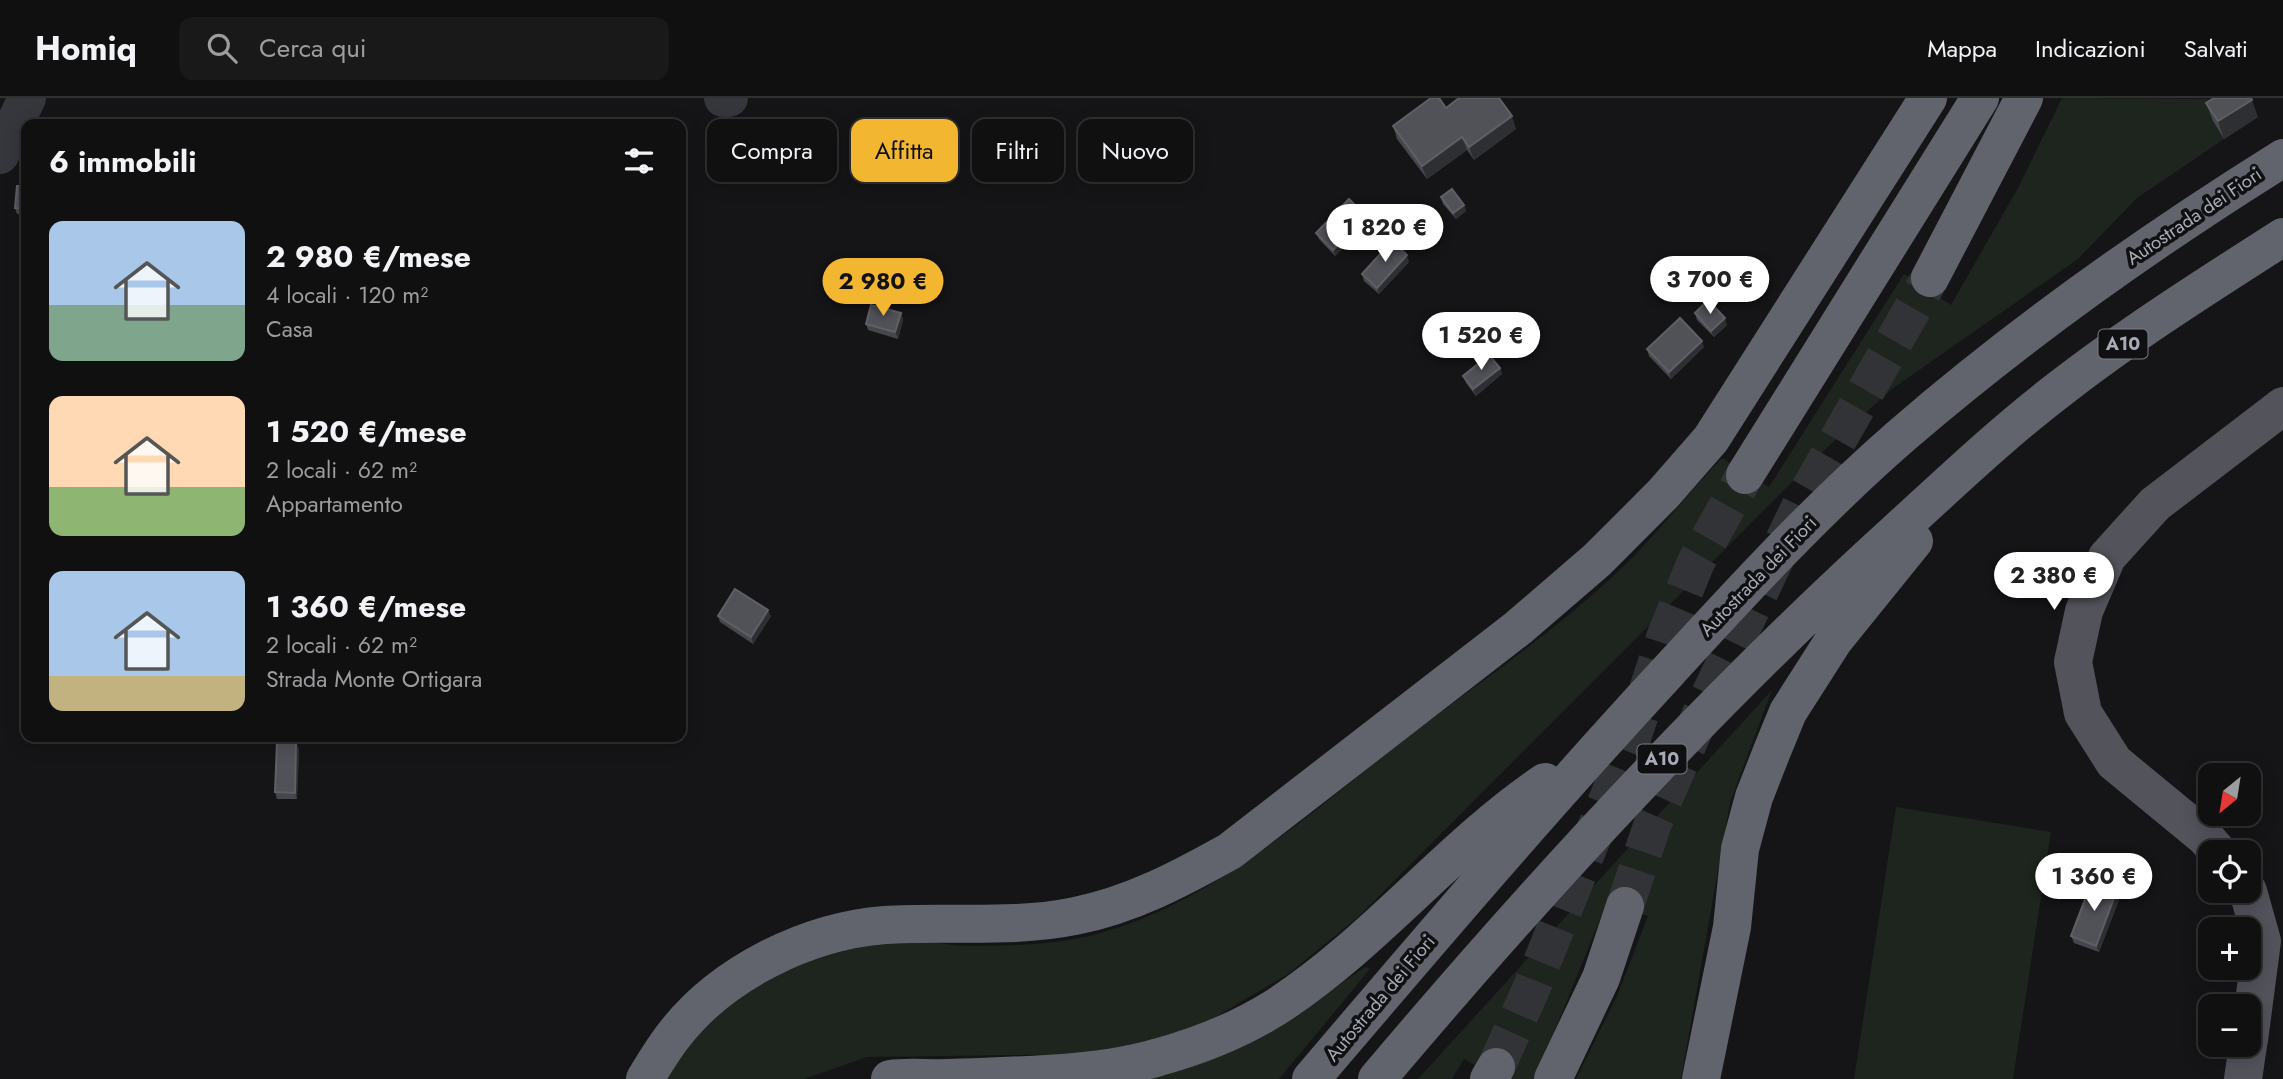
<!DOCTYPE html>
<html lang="it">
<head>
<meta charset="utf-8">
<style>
  body { margin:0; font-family:Jost,sans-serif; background:#19191a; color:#f1f3f6; height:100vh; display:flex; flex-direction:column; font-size:26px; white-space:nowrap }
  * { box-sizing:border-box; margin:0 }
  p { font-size:23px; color:#9c9d9f }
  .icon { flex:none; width:38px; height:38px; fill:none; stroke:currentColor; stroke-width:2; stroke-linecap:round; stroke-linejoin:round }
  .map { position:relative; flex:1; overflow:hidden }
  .details { position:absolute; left:21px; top:21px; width:665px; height:623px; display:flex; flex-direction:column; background:#101011; border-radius:14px; box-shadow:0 4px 18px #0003,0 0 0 2px #303031 }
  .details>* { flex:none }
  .hud { position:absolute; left:707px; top:21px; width:665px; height:63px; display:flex; gap:14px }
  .needle { width:46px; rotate:210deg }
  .fabs { position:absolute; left:2198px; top:665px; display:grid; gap:14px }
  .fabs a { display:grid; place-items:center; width:63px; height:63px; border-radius:14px; background:#101011; box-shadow:0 4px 18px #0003,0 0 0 2px #303031; font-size:35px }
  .price { position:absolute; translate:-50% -60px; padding:0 16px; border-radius:24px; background:#fff; color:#222; font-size:23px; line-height:46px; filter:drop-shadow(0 2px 4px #0008) }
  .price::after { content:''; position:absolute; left:50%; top:42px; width:21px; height:16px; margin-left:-10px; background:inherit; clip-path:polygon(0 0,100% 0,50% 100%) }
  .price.current { background:#f3b630; color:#111 }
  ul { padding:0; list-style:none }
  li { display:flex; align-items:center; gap:21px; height:175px; padding:0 28px }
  li span { display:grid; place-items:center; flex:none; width:196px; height:140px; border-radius:14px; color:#555 }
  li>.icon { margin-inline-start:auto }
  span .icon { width:84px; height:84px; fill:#fffc; stroke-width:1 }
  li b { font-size:30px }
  h2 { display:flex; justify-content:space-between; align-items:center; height:84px; padding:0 28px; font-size:30px }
  .pill { padding:0 24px; border-radius:14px; background:#101011; box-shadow:0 4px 18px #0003,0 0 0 2px #303031; font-size:24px; line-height:63px }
  .pill.current { background:#f3b630; color:#111 }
  header { display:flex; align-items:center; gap:42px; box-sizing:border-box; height:98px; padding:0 35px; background:#101011; border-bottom:2px solid #303031 }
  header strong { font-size:33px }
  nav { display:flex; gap:38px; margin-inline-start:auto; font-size:24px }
  .search { width:490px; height:63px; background:#19191a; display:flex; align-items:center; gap:18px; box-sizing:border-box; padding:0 24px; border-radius:14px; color:#9c9d9f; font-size:26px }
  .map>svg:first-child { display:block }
  .green { fill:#1d251e }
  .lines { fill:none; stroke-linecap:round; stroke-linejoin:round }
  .highway-tunnel { stroke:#323337; stroke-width:38; stroke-dasharray:38 19; stroke-linecap:butt }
  .minor { stroke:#36373c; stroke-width:38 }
  .major { stroke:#52535b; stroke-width:38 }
  .highway { stroke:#62646d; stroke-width:38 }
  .wall { fill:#46474c }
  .shaded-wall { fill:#2e2f32 }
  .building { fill:#515258; stroke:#5e6066; stroke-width:2 }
  .labels { text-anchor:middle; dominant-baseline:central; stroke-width:7; stroke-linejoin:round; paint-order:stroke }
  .shield { fill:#101012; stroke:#797c86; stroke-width:2 }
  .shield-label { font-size:18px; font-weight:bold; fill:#a6abb7 }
  .street-label { font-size:19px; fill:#a6abb7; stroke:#101012 }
</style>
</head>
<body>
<header>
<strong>Homiq</strong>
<div class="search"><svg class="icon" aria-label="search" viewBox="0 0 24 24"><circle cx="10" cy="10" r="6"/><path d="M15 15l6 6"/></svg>Cerca qui</div>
<nav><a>Mappa</a><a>Indicazioni</a><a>Salvati</a></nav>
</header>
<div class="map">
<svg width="2283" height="981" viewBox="0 0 2283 981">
  <rect width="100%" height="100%" fill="#151517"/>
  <!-- green -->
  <path class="green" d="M 2062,0 L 2219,1 L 2213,23 L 2224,41 L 2137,100 L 2078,161 L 1892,291 L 1818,358 L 1357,820 L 1288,876 L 1207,924 L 1141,947 L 1086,956 L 867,959 L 804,981 L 662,981 C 713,901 807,846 902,843 C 924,842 945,847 966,848 C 1011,848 1058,847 1100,835 C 1213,803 1301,723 1391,652 C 1471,589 1560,532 1632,460 C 1663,428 1691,392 1722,360 L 1769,389 L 1904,176 L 1951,207 L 2018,90 Z
    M 1772,592 L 1730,705 L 1681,981 L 1576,981 L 1617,898 L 1648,818 L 1607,804 L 1535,981 L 1499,981 L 1464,961 L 1452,981 L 1418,981 Z
    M 1896,709 L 2051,734 L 2013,981 L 1854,981 Z
    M 1365,869 L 1370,871 L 1279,981 L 1135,981 L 1302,913 Z"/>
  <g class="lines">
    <!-- highway-tunnel -->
    <path class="highway-tunnel" d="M 1625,808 L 1653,725 L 1704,609 L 1803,403 L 1930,180
      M 1496,969 L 1532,889 L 1630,646 L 1666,537 L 1696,464 L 1745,377"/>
    <!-- minor -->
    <path class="minor" d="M 723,0 L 729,0
      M 0,57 L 27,0"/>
    <!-- major -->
    <path class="major" d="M 2218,754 L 2205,739 L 2114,664 L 2083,615 L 2073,564 L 2084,513 L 2107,459 L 2155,406 L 2283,308
      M 2248,793 L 2262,843 L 2249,942
      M 2243,981 L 2248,947"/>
    <!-- highway -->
    <path class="highway" d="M 1930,180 L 2024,0
      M 1745,377 L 1980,0
      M 645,981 C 654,966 663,951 674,937 C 722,875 807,833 885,827 C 948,823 1012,831 1075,818 C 1131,807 1180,781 1230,753 L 1518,530 L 1597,462 L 1663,396 L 1711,341 L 1928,0
      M 890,981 C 909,978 929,981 948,980 C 1014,977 1096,978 1159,959 C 1199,948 1241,931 1276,909 C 1375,845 1448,750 1545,684
      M 1311,981 C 1427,845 1542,710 1663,579 C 1739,496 1816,412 1901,338 C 2020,235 2150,143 2283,60
      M 1377,981 C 1539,789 1710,603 1896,434 C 1950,385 2003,334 2061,290 C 2132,235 2208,187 2283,139
      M 1489,981 L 1496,969
      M 1553,981 L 1601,880 L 1625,808
      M 1701,981 L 1732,829 L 1740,751 L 1754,699 L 1772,653 L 1788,614 L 1834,542 L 1914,443"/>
  </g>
  <!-- wall -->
  <path class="wall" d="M 2206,5 L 2258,19 L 2224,41 L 2213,23 Z
    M 1446,10 L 1516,31 L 1474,62 L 1467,52 L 1427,81 L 1397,41 L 1393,28 Z
    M 26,88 L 26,117 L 17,116 L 15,110 Z
    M 1441,99 L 1464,107 L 1466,113 L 1456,121 L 1443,106 Z
    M 1369,125 L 1335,158 L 1319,141 L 1316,135 Z
    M 1409,164 L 1379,196 L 1364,183 L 1362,176 Z
    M 901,215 L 903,222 L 898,241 L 868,232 L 866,226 Z
    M 1695,215 L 1727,227 L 1714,239 L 1697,222 Z
    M 1704,249 L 1671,281 L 1649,258 L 1647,251 Z
    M 1500,270 L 1502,276 L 1476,298 L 1466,285 L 1463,278 Z
    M 718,518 L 771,518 L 753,546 L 720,524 Z
    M 296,645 L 299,651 L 297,701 L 277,701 L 275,694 Z
    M 2117,792 L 2120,799 L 2099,854 L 2074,845 L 2071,838 Z"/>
  <!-- shaded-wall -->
  <path class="shaded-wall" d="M 2252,2 L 2258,19 L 2224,41 L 2218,23 Z
    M 1512,18 L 1516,31 L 1474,62 L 1469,49 Z
    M 1462,39 L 1467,52 L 1427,81 L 1422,68 Z
    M 1464,107 L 1466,113 L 1456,121 L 1453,115 Z
    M 1366,118 L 1369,125 L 1335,158 L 1333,152 Z
    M 1407,157 L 1409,164 L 1379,196 L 1377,190 Z
    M 901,215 L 903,222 L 898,241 L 895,234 Z
    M 1725,220 L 1727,227 L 1714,239 L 1711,233 Z
    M 1702,243 L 1704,249 L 1671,281 L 1669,274 Z
    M 1500,270 L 1502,276 L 1476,298 L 1473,291 Z
    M 768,512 L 771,518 L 753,546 L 751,539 Z
    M 296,645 L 299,651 L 297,701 L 295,695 Z
    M 2117,792 L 2120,799 L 2099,854 L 2096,848 Z"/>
  <!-- building -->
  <path class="building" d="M 1431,0 L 1439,0 L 1446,10 L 1459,0 L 1499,0 L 1512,18 L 1469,49 L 1462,39 L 1422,68 L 1393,28 Z
    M 2214,0 L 2251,0 L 2252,2 L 2218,23 L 2206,5 Z
    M 17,88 L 26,88 L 26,111 L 15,110 Z
    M 1452,91 L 1464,107 L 1453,115 L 1441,99 Z
    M 1349,101 L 1366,118 L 1333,152 L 1316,135 Z
    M 1392,143 L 1407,157 L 1377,190 L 1362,176 Z
    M 1708,202 L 1725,220 L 1711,233 L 1695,215 Z
    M 871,207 L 901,215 L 895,234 L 866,226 Z
    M 1680,220 L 1702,243 L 1669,274 L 1647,251 Z
    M 1489,257 L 1500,270 L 1473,291 L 1463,278 Z
    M 735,491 L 768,512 L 751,539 L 718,518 Z
    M 277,644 L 296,645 L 295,695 L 275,694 Z
    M 2092,783 L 2117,792 L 2096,848 L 2071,838 Z"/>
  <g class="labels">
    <!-- shield labels -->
    <g class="shield">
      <rect x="2098.5" y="231.5" width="49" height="29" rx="5"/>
      <rect x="1637.5" y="646.5" width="49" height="29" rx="5"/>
    </g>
    <g class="shield-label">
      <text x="2123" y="246">A10</text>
      <text x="1662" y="661">A10</text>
    </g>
    <!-- street labels -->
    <g class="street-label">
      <text transform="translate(2194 118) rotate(-34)">Autostrada dei Fiori</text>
      <text transform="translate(1758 478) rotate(-46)">Autostrada dei Fiori</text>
      <text transform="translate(1380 900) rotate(-50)">Autostrada dei Fiori</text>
    </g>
  </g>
</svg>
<div class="fabs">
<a><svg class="needle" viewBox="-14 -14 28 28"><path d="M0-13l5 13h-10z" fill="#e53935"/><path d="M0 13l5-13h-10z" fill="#9c9d9f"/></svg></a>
<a><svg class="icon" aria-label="locate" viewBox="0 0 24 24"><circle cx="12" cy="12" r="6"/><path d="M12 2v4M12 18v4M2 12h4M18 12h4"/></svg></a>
<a>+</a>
<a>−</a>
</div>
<b class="price" style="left:1385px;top:166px">1 820 €</b>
<b class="price" style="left:1710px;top:218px">3 700 €</b>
<b class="price current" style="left:883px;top:220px">2 980 €</b>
<b class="price" style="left:1481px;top:274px">1 520 €</b>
<b class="price" style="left:2054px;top:514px">2 380 €</b>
<b class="price" style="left:2094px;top:815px">1 360 €</b>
<div class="hud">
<a class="pill">Compra</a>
<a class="pill current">Affitta</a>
<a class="pill">Filtri</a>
<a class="pill">Nuovo</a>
</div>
<section class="details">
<h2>6 immobili<svg class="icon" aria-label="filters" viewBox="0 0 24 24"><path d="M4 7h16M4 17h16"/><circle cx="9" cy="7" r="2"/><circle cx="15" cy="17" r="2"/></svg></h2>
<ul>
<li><span style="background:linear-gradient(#a9c7e8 60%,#7fa58c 0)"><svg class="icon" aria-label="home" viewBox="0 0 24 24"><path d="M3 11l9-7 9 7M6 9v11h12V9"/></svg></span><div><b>2 980 €/mese</b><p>4 locali · 120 m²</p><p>Casa</p></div></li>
<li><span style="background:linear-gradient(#ffd9b3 65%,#8fb573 0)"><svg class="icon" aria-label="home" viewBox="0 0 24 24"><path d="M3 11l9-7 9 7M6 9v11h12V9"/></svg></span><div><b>1 520 €/mese</b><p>2 locali · 62 m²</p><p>Appartamento</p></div></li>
<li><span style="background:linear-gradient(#a9c7e8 75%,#c2b280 0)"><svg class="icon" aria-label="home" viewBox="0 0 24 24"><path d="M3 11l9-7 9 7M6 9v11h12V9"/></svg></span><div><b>1 360 €/mese</b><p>2 locali · 62 m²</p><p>Strada Monte Ortigara</p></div></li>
</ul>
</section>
</div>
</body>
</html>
